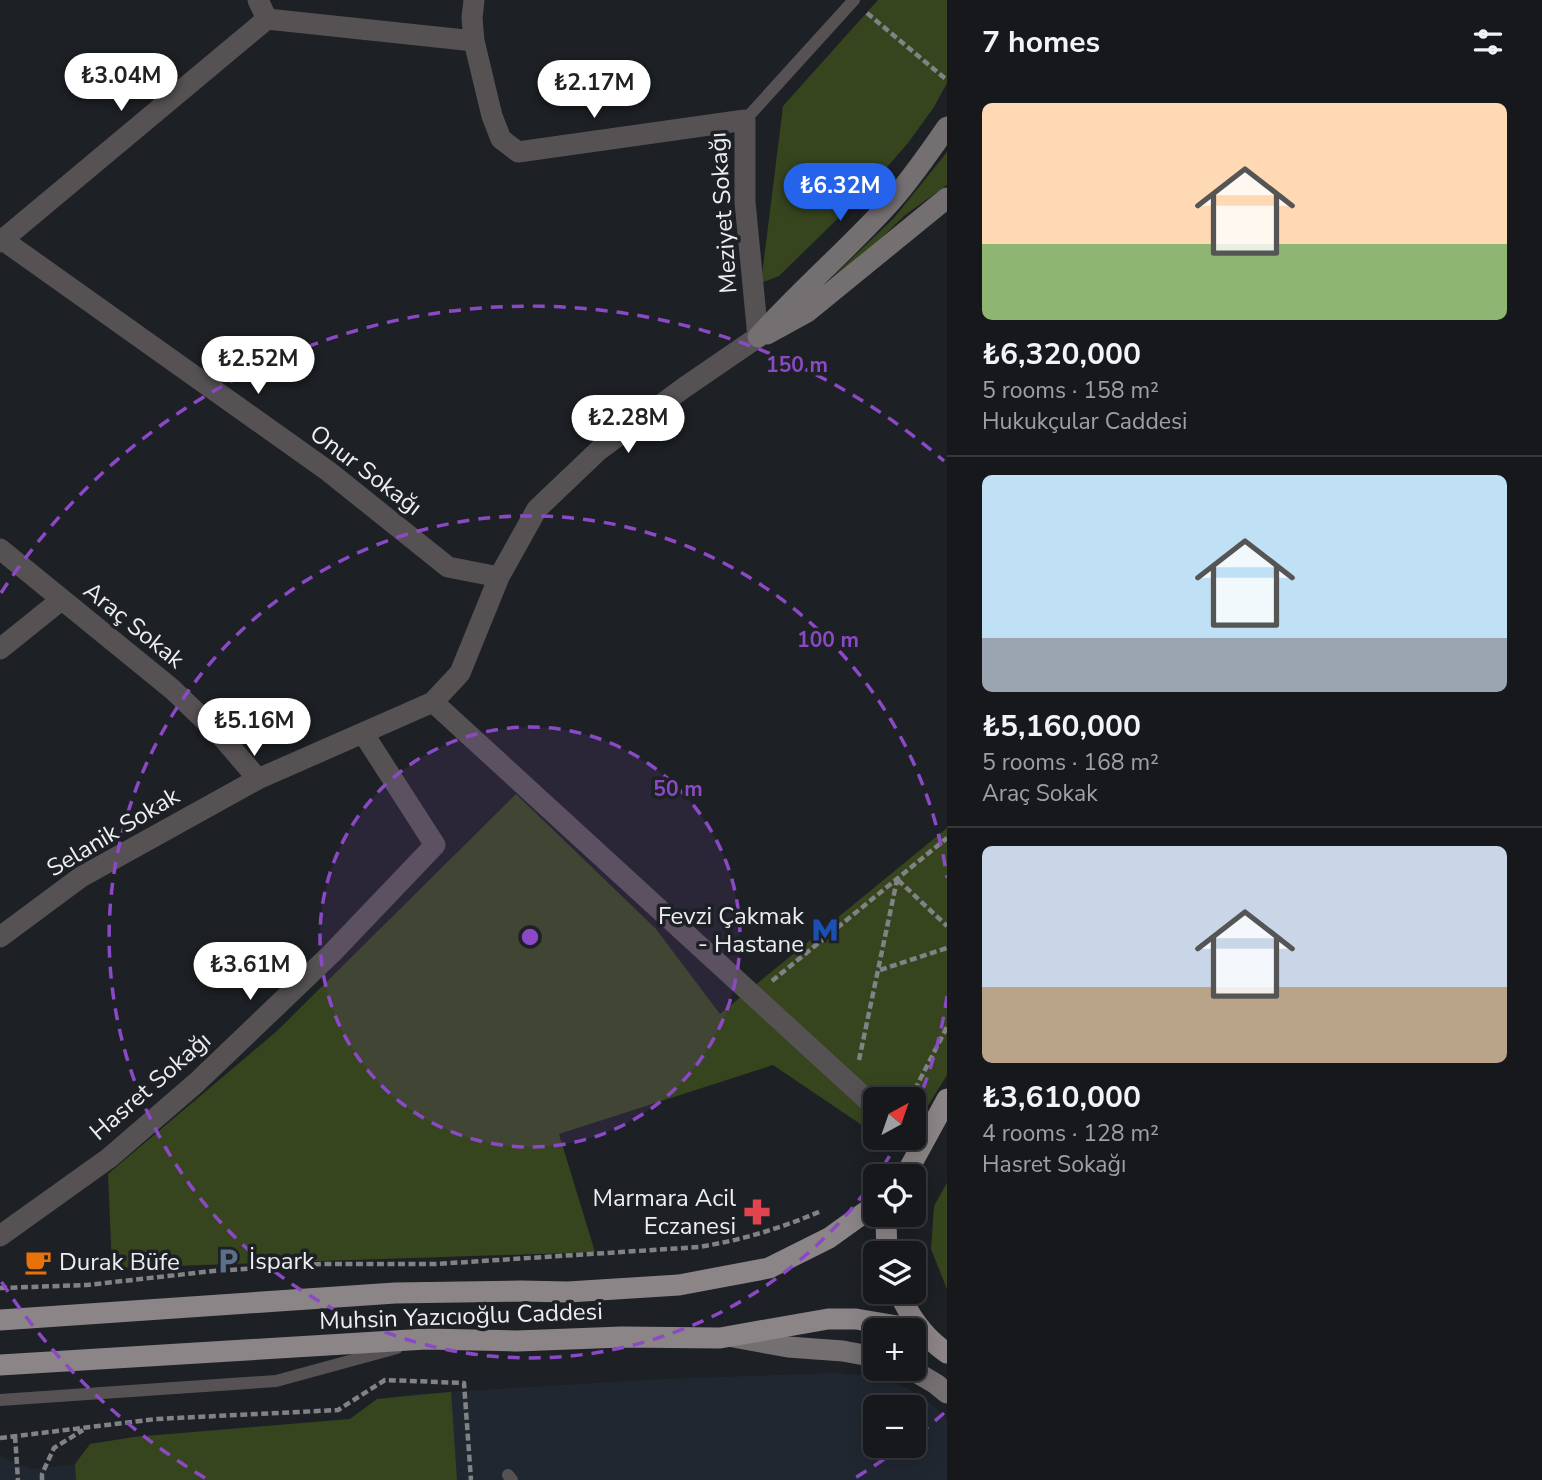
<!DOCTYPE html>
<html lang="en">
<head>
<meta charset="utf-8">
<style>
  body { margin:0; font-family:"Nunito Sans",sans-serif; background:#1f2124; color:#f1f3f6; height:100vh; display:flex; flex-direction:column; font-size:26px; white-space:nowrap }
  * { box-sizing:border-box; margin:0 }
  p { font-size:23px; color:#9ea0a3 }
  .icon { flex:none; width:38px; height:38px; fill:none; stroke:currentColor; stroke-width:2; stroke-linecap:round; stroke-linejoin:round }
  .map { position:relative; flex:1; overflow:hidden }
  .drawer { display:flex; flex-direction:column; background:#16181b; width:595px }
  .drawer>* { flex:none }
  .needle { width:46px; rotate:40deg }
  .controls { position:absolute; left:863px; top:1087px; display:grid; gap:14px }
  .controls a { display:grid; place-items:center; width:63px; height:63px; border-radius:10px; background:#16181b; box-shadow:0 4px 18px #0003,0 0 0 2px #35373a; font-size:35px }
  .price { position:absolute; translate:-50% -60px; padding:0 16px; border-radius:24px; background:#fff; color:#222; font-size:23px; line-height:46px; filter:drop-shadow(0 2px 4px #0008) }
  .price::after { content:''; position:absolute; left:50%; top:42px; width:21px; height:16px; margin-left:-10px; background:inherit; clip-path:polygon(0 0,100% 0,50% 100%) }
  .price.on { background:#2563eb; color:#fff }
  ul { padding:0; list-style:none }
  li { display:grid; align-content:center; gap:14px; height:371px; padding:0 35px }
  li+li { border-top:2px solid #35373a }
  li span { display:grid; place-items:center; height:217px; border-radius:10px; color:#555 }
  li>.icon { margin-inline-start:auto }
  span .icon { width:126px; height:126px; fill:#fffc; stroke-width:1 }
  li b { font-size:30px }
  h2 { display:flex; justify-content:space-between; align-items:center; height:84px; padding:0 35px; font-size:30px }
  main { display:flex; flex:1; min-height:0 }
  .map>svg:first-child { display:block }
  .built { fill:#212731; fill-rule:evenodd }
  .green { fill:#37451f }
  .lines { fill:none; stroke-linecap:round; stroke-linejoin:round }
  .path { stroke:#808286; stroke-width:4.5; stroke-dasharray:7 3.5; stroke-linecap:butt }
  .lane { stroke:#565253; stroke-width:12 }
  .street { stroke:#565253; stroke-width:21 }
  .secondary { stroke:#746f70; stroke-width:21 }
  .primary { stroke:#8c8587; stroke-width:21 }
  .ring { fill:none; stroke:#8c49c6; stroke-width:3.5; stroke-dasharray:12 9 }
  .labels { text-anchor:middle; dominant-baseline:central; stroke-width:7; stroke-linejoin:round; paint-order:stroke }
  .street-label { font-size:24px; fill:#eceef1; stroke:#1d2024 }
  .poi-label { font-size:24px; fill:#eceef1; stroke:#1d2024; text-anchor:end }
  .centre { fill:#8c49c6; stroke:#1d2024; stroke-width:3.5 }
  .ring-label { font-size:21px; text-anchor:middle; font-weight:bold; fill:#8c49c6; stroke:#1d2024; stroke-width:7; stroke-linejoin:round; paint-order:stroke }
</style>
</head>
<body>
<main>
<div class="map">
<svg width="947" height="1480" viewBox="0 0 947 1480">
  <rect width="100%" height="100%" fill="#1d2024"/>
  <!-- built -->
  <path class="built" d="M 835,1373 L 873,1376 L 905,1387 L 930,1403 L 947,1419 L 947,1480 L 0,1480 L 0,1456 L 31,1469 L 75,1464 L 90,1444 L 134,1437 L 350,1419 L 377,1399 L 413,1394 L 663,1379 ZM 875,1407 L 914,1407 L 914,1446 L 875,1446 Z"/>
  <!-- green -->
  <path class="green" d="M 878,0 L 947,0 L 947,83 L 934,107 L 908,143 L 866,191 L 779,276 L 761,283 L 783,106 Z
    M 947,152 L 947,185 L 905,215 L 864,255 L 793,315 L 894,218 Z
    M 516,794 L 656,929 L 720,1014 L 947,828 L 947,1075 L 914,1128 L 914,1099 L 875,1099 L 875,1134 L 773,1065 L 559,1134 L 595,1252 L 112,1268 L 108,1174 L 277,1031 Z
    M 947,1183 L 947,1289 L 931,1249 L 934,1206 Z
    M 451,1392 L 457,1480 L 76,1480 L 75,1464 L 90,1444 L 134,1437 L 350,1419 L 377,1399 Z"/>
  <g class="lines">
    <!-- path -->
    <path class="path" d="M 867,13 L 947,80
      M 898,880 L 947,926
      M 880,970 L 947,948
      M 772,981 L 947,838
      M 859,1060 L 897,880
      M 910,1099 L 947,1027
      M 867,1182 L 881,1169
      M 0,1288 L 87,1285 L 213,1271 L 322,1264 L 436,1264 L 699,1247 C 742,1240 782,1228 821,1211
      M 15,1436 L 18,1480
      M 0,1438 L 156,1419 L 338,1410 L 385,1380 L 464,1383 L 471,1480
      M 42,1480 L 42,1474 L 54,1448 L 83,1430"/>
    <!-- lane -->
    <path class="lane" d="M 745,120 L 854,0
      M 0,1400 L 276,1381 L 397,1348
      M 508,1475 L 512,1480"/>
    <!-- street -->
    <path class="street" d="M 474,0 L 472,18 L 474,41
      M 3,240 L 328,471 L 448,567 L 499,577
      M 0,242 L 267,19
      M 0,549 L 172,689 L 222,737 L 258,779
      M 0,649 L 61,600
      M 433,702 L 875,1107
      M 0,937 L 81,877 L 258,779 L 433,702 L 460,673 L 499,577 L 537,509 L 599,450 L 685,387 L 758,337 L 745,202 L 745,120 L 518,152 L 501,139 L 492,116 L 474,41 L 267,19 L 258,0
      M 0,1236 L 109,1158 L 196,1083 L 332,953 L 435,845 L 363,733"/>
    <!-- secondary -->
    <path class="secondary" d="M 767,334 L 807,312 L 947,198
      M 758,337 C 799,291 846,251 888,205 C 910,181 928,154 947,127
      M 733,1337 L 788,1347 L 843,1351 L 875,1357
      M 909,1368 L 936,1384 L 947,1393"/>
    <!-- primary -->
    <path class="primary" d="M 905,1176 L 947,1099
      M 887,1253 L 886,1222 L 889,1214
      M 899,1292 C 909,1316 925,1338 947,1353
      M 0,1320 L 395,1293 L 521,1291 L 568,1292 L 679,1285 L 769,1268 L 829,1238 L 875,1205
      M 0,1365 L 426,1339 L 517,1341 L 622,1337 L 720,1338 L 828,1319 L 856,1319 L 921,1330"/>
  </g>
  <!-- distance rings -->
  <circle cx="530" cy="937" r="210" fill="#8c49c6" fill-opacity=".12"/>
  <g class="ring">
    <circle cx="530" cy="937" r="210"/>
    <path d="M947 996A421 421 0 0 1 915 1108M900 1138A421 421 0 1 1 947 878"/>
    <path d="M944 1413A631 631 0 0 1 914 1438M901 1447A631 631 0 0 1 855 1478M205 1478A631 631 0 0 1 1 1281M1 593A631 631 0 0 1 944 461"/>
  </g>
  <!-- icons -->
  <defs>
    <g id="metro-bare" transform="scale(2.1)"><path d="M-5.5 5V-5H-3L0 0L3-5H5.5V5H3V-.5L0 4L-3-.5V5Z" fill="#1a4fb4" stroke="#1d2024" stroke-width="2.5" paint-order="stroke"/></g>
    <g id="pharmacy-bare" transform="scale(2.1)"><path d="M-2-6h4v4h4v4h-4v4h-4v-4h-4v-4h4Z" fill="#e0444e" stroke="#1d2024" stroke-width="2.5" paint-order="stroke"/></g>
    <g id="parking-bare" transform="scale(2.1)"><path d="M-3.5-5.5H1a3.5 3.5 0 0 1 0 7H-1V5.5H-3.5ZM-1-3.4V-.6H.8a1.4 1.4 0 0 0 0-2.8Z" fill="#5c6f8a" stroke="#1d2024" stroke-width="2.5" paint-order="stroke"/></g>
    <g id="cafe-bare" transform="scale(2.1)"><path d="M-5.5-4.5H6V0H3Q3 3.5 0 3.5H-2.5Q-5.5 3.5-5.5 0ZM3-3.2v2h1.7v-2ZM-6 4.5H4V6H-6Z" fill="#e8710a" stroke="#1d2024" stroke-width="2.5" paint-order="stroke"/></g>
  </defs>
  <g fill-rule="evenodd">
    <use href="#metro-bare" x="825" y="930"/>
    <use href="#pharmacy-bare" x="757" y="1212"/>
    <use href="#parking-bare" x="228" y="1261"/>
    <use href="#cafe-bare" x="38" y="1262"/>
  </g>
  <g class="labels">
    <!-- street labels -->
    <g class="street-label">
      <text transform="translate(723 213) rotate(-94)">Meziyet Sokağı</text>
      <text transform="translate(366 470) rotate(37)">Onur Sokağı</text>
      <text transform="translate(134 625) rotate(39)">Araç Sokak</text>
      <text transform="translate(113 832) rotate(-31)">Selanik Sokak</text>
      <text transform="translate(150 1086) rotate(-41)">Hasret Sokağı</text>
      <text transform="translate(461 1316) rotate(-2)">Muhsin Yazıcıoğlu Caddesi</text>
    </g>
    <!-- poi labels -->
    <g class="poi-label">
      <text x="804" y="916">Fevzi Çakmak<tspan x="804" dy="28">- Hastane</tspan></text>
      <text x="736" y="1198">Marmara Acil<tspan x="736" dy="28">Eczanesi</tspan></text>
      <text x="249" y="1261" text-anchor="start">İspark</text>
      <text x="59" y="1262" text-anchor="start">Durak Büfe</text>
    </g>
  </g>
  <circle cx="530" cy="937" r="10" class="centre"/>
  <g class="ring-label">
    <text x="797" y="372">150 m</text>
    <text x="828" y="647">100 m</text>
    <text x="678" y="796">50 m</text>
  </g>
</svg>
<div class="controls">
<a><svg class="needle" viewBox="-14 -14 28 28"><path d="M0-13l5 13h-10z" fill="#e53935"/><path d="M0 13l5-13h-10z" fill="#9ea0a3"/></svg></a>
<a><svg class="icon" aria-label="locate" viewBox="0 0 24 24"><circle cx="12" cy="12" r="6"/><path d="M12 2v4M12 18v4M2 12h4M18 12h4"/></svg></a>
<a><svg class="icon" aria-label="layers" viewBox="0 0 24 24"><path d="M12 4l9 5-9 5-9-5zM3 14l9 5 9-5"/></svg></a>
<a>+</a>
<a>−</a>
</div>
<b class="price" style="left:121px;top:113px">₺3.04M</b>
<b class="price" style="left:594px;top:120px">₺2.17M</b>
<b class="price on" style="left:840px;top:223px">₺6.32M</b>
<b class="price" style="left:258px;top:396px">₺2.52M</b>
<b class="price" style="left:628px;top:455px">₺2.28M</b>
<b class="price" style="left:254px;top:758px">₺5.16M</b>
<b class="price" style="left:250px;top:1002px">₺3.61M</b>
</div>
<section class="drawer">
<h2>7 homes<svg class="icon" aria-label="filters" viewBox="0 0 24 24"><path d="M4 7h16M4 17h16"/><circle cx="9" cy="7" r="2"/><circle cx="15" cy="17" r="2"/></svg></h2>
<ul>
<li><span style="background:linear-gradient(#ffd9b3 65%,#8fb573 0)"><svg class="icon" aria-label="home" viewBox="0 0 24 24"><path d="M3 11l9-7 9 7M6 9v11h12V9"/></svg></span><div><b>₺6,320,000</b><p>5 rooms · 158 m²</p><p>Hukukçular Caddesi</p></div></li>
<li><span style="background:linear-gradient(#bfe0f5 75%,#9aa5b1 0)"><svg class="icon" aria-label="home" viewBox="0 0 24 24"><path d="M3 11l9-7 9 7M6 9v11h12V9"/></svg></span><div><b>₺5,160,000</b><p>5 rooms · 168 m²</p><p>Araç Sokak</p></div></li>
<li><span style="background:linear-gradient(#c9d6e8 65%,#b9a48a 0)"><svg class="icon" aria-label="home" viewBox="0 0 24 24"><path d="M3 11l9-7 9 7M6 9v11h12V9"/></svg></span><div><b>₺3,610,000</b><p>4 rooms · 128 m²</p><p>Hasret Sokağı</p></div></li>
</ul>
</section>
</main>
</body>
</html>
